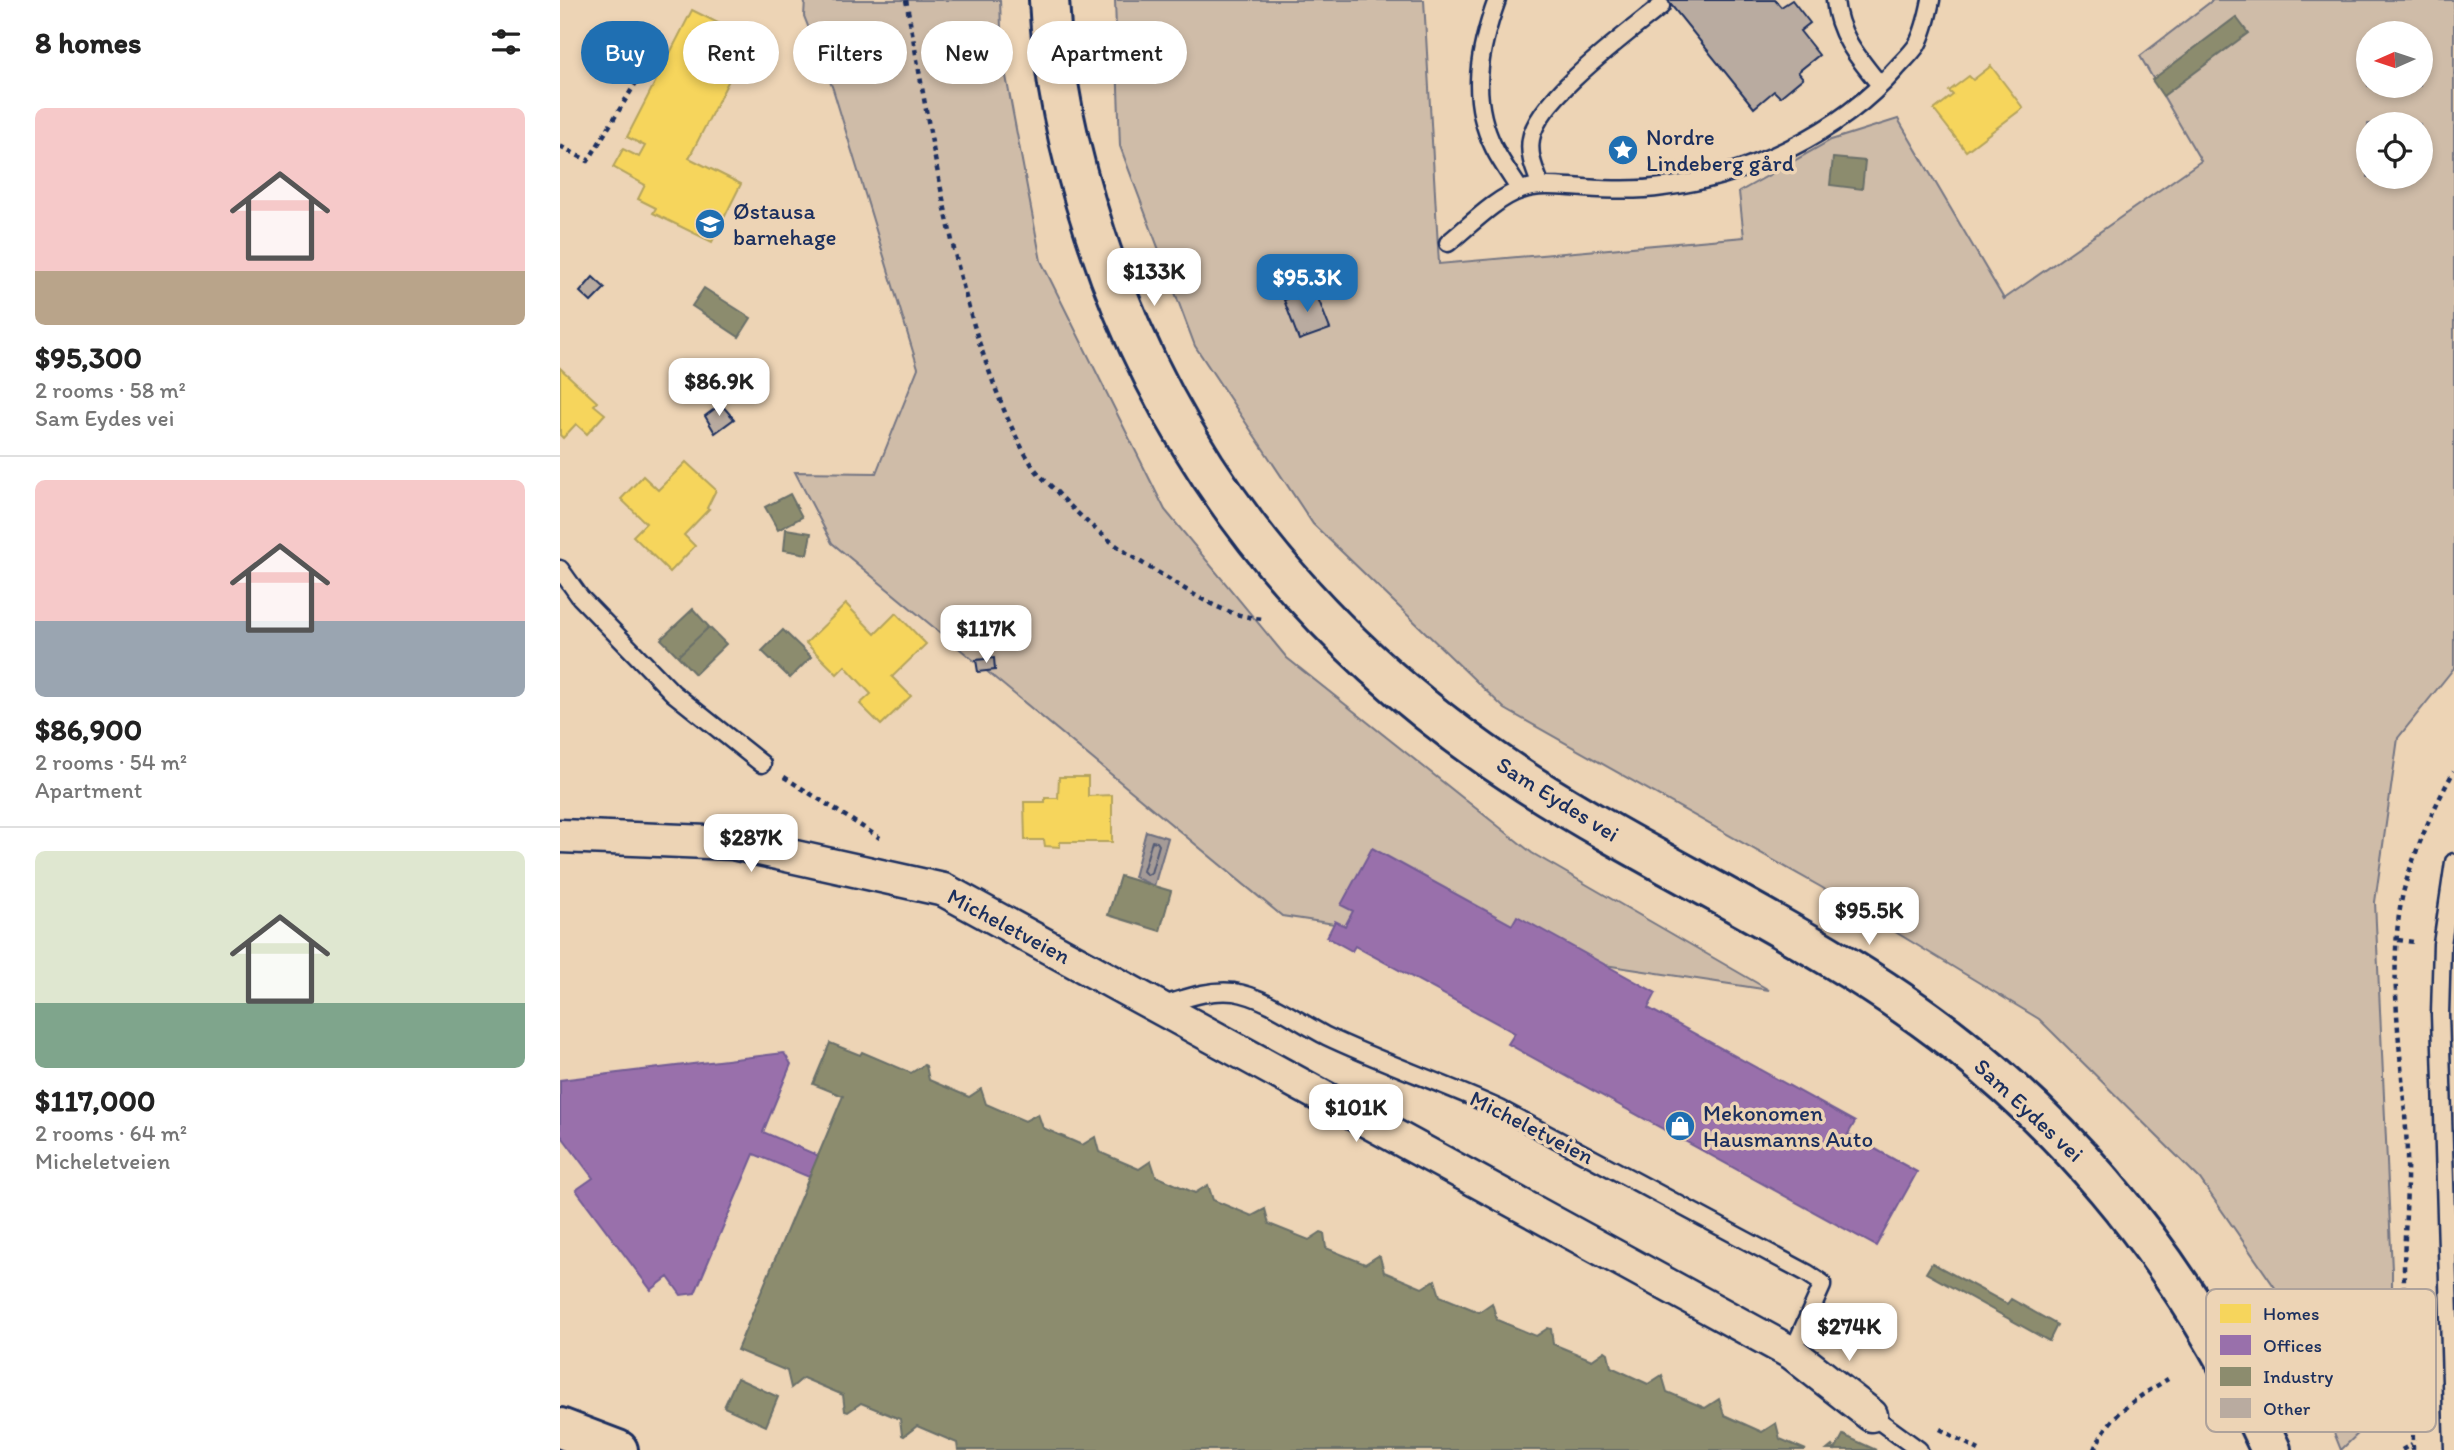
<!DOCTYPE html>
<html lang="en">
<head>
<meta charset="utf-8">
<style>
  body { margin:0; font-family:Itim,sans-serif; background:#f6f6f6; color:#222; height:100vh; display:flex; flex-direction:column; font-size:26px; white-space:nowrap }
  * { box-sizing:border-box; margin:0 }
  p { font-size:23px; color:#767676 }
  .icon { flex:none; width:38px; height:38px; fill:none; stroke:currentColor; stroke-width:2; stroke-linecap:round; stroke-linejoin:round }
  .map { position:relative; flex:1; overflow:hidden }
  .panel { display:flex; flex-direction:column; background:#fff; width:560px }
  .panel>* { flex:none }
  .banner { position:absolute; left:21px; top:21px; width:665px; height:63px; display:flex; gap:14px }
  .needle { width:46px; rotate:267deg }
  .fabs { position:absolute; left:1796px; top:21px; display:grid; gap:14px }
  .fabs a { display:grid; place-items:center; width:77px; height:77px; border-radius:50%; background:#fff; box-shadow:0 4px 10px #0003; font-size:35px }
  .price { position:absolute; translate:-50% -60px; padding:0 16px; border-radius:14px; background:#fff; color:#222; font-size:23px; line-height:46px; filter:drop-shadow(0 2px 4px #0008) }
  .price::after { content:''; position:absolute; left:50%; top:42px; width:21px; height:16px; margin-left:-10px; background:inherit; clip-path:polygon(0 0,100% 0,50% 100%) }
  .price.active { background:#1f6fb2; color:#fff }
  ul { padding:0; list-style:none }
  li { display:grid; align-content:center; gap:14px; height:371px; padding:0 35px }
  li+li { border-top:2px solid #e0e0e0 }
  li span { display:grid; place-items:center; height:217px; border-radius:10px; color:#555 }
  li>.icon { margin-inline-start:auto }
  span .icon { width:126px; height:126px; fill:#fffc; stroke-width:1 }
  li b { font-size:30px }
  h2 { display:flex; justify-content:space-between; align-items:center; height:84px; padding:0 35px; font-size:30px }
  .chip { padding:0 24px; border-radius:32px; background:#fff; box-shadow:0 4px 10px #0003; font-size:24px; line-height:63px }
  .chip.active { background:#1f6fb2; color:#fff }
  main { display:flex; flex:1; min-height:0 }
  .map>svg:first-child { display:block }
  .green { fill:#cfbca8; stroke:#757683; stroke-width:2; fill-rule:evenodd }
  .water { fill:#a59b97; stroke:#6e7080; stroke-width:2 }
  .homes { fill:#f6d55c; stroke:#b4a35d; stroke-width:2 }
  .offices { fill:#9970ab; stroke:#735c94; stroke-width:2 }
  .industry { fill:#8c8c6e; stroke:#6a7069; stroke-width:2 }
  .lines { fill:none; stroke-linecap:round; stroke-linejoin:round }
  .shore { stroke:#525a75; stroke-width:2 }
  .building { fill:#b9aba0; stroke:#1b2f5e; stroke-width:2 }
  .lane-casing { stroke:#1b2f5e; stroke-width:21 }
  .street-casing { stroke:#1b2f5e; stroke-width:37 }
  .secondary-casing { stroke:#1b2f5e; stroke-width:44 }
  .path { stroke:#1b2f5e; stroke-width:4.5; stroke-dasharray:5 5; stroke-linecap:butt }
  .lane { stroke:#edd4b5; stroke-width:16 }
  .street { stroke:#edd4b5; stroke-width:32 }
  .secondary { stroke:#edd4b5; stroke-width:38 }
  .labels { text-anchor:middle; dominant-baseline:central; stroke-width:7; stroke-linejoin:round; paint-order:stroke }
  .poi-label { font-size:23px; fill:#1b2f5e; stroke:#edd4b5; text-anchor:start }
  .street-label { font-size:23px; fill:#1b2f5e; stroke:#edd4b5 }
  .key { fill:#edd4b5; stroke:#aea29b; stroke-width:2 }
  .key-label { font-size:19px; fill:#1b2f5e }
</style>
</head>
<body>
<main>
<section class="panel">
<h2>8 homes<svg class="icon" aria-label="filters" viewBox="0 0 24 24"><path d="M4 7h16M4 17h16"/><circle cx="9" cy="7" r="2"/><circle cx="15" cy="17" r="2"/></svg></h2>
<ul>
<li><span style="background:linear-gradient(#f6c9c9 75%,#b9a48a 0)"><svg class="icon" aria-label="home" viewBox="0 0 24 24"><path d="M3 11l9-7 9 7M6 9v11h12V9"/></svg></span><div><b>$95,300</b><p>2 rooms · 58 m²</p><p>Sam Eydes vei</p></div></li>
<li><span style="background:linear-gradient(#f6c9c9 65%,#9aa5b1 0)"><svg class="icon" aria-label="home" viewBox="0 0 24 24"><path d="M3 11l9-7 9 7M6 9v11h12V9"/></svg></span><div><b>$86,900</b><p>2 rooms · 54 m²</p><p>Apartment</p></div></li>
<li><span style="background:linear-gradient(#dfe7d0 70%,#7fa58c 0)"><svg class="icon" aria-label="home" viewBox="0 0 24 24"><path d="M3 11l9-7 9 7M6 9v11h12V9"/></svg></span><div><b>$117,000</b><p>2 rooms · 64 m²</p><p>Micheletveien</p></div></li>
</ul>
</section>
<div class="map">
<svg width="1894" height="1450" viewBox="0 0 1894 1450">
  <rect width="100%" height="100%" fill="#edd4b5"/>
  <filter id="ink" filterUnits="userSpaceOnUse"><feTurbulence type="fractalNoise" baseFrequency=".0143" numOctaves="2"/><feDisplacementMap in="SourceGraphic" scale="14" xChannelSelector="R" yChannelSelector="G"/><feConvolveMatrix kernelMatrix="1 2 1 2 8 2 1 2 1" color-interpolation-filters="sRGB"/></filter>
  <g filter="url(#ink)">
    <!-- green -->
    <path class="green" d="M 245,0 L 440,0 L 442,55 L 481,261 L 605,510 L 727,658 L 972,853 L 1209,990 L 722,916 L 272,543 L 235,472 L 316,473 L 358,368 L 273,89 L 244,16 Z
      M 555,0 L 864,0 L 879,264 L 1184,237 L 1179,192 L 1271,140 L 1338,119 L 1444,299 L 1641,161 L 1580,56 L 1653,0 L 1894,0 L 1894,668 L 1838,738 L 1815,902 L 1832,1270 L 1832,1401 L 1781,1450 L 1718,1292 L 1640,1179 L 1479,1019 L 1261,887 L 945,709 L 753,524 L 635,346 L 560,146 ZM 1808,33 L 1860,33 L 1860,86 L 1808,86 ZM 1808,124 L 1860,124 L 1860,177 L 1808,177 Z"/>
    <!-- water -->
    <path class="water" d="M 586,831 L 608,838 L 594,886 L 574,877 Z"/>
    <!-- homes -->
    <path class="homes" d="M 132,10 L 190,39 L 129,158 L 181,184 L 152,242 L 93,213 L 96,208 L 78,199 L 85,185 L 53,167 L 63,149 L 79,157 L 85,146 L 67,137 Z
      M 1431,66 L 1463,108 L 1406,151 L 1374,110 L 1393,95 L 1389,91 L 1409,76 L 1413,80 Z
      M 0,368 L 37,402 L 34,405 L 45,414 L 27,434 L 16,424 L 3,438 L 0,435 Z
      M 126,462 L 156,490 L 147,508 L 149,509 L 124,535 L 135,546 L 110,572 L 73,536 L 86,523 L 61,499 L 83,476 L 98,490 Z
      M 286,604 L 315,634 L 336,613 L 366,644 L 332,677 L 351,696 L 321,725 L 300,704 L 311,694 L 285,666 L 277,674 L 246,643 Z
      M 499,777 L 528,777 L 528,796 L 552,795 L 552,842 L 500,842 L 500,847 L 485,846 L 484,840 L 465,840 L 464,802 L 485,802 L 485,798 L 498,798 Z"/>
    <!-- offices -->
    <path class="offices" d="M 812,848 L 952,925 L 957,916 L 1096,993 L 1088,1008 L 1295,1122 L 1288,1134 L 1357,1172 L 1316,1246 L 948,1044 L 955,1033 L 795,946 L 792,951 L 767,937 L 775,921 L 785,926 L 793,911 L 781,905 Z
      M 224,1053 L 231,1064 L 203,1132 L 259,1156 L 249,1177 L 194,1154 L 135,1293 L 121,1295 L 108,1277 L 91,1290 L 16,1190 L 33,1178 L 0,1134 L 0,1080 Z"/>
    <!-- industry -->
    <path class="industry" d="M 1676,17 L 1688,33 L 1603,96 L 1592,80 Z
      M 1273,158 L 1305,161 L 1302,189 L 1270,185 Z
      M 144,288 L 191,318 L 179,337 L 132,306 Z
      M 230,494 L 242,517 L 218,530 L 205,507 Z
      M 226,529 L 251,533 L 247,554 L 224,550 Z
      M 133,609 L 149,627 L 118,656 L 101,639 Z
      M 149,627 L 166,644 L 135,674 L 118,656 Z
      M 223,630 L 251,657 L 230,678 L 202,651 Z
      M 560,876 L 611,891 L 600,931 L 548,915 Z
      M 270,1043 L 300,1055 L 302,1052 L 351,1073 L 364,1065 L 366,1066 L 369,1080 L 409,1097 L 421,1089 L 426,1104 L 465,1121 L 478,1114 L 483,1128 L 522,1145 L 535,1137 L 539,1152 L 579,1169 L 591,1161 L 596,1176 L 635,1193 L 648,1185 L 653,1200 L 692,1216 L 705,1209 L 709,1224 L 749,1240 L 761,1232 L 764,1233 L 766,1248 L 805,1264 L 818,1256 L 820,1257 L 824,1272 L 862,1288 L 875,1280 L 880,1296 L 919,1312 L 932,1303 L 937,1320 L 976,1336 L 988,1328 L 991,1329 L 993,1344 L 1032,1360 L 1045,1351 L 1048,1353 L 1051,1367 L 1088,1384 L 1102,1375 L 1107,1392 L 1145,1408 L 1159,1399 L 1164,1415 L 1202,1432 L 1216,1423 L 1220,1439 L 1246,1450 L 398,1450 L 397,1443 L 357,1426 L 344,1436 L 342,1435 L 340,1419 L 301,1403 L 288,1412 L 285,1411 L 283,1395 L 243,1378 L 231,1388 L 227,1371 L 177,1350 L 283,1096 L 253,1084 Z
      M 1372,1263 L 1447,1304 L 1451,1299 L 1497,1325 L 1489,1341 L 1366,1273 Z
      M 177,1378 L 218,1397 L 206,1426 L 164,1407 Z
      M 1283,1435 L 1316,1450 L 1267,1450 L 1272,1446 L 1275,1450 Z"/>
    <g class="lines">
      <!-- shore -->
      <path class="shore" d="M 592,841 L 597,842 L 599,845 L 591,873 L 587,875 L 583,871 Z"/>
    </g>
    <!-- building -->
    <path class="building" d="M 1107,0 L 1215,0 L 1221,7 L 1232,0 L 1250,23 L 1240,31 L 1259,55 L 1238,72 L 1243,78 L 1220,97 L 1214,91 L 1194,108 Z
      M 33,277 L 45,288 L 31,302 L 20,292 Z
      M 754,288 L 770,329 L 739,340 L 724,300 Z
      M 161,404 L 174,419 L 155,433 L 145,416 Z
      M 434,658 L 435,670 L 418,672 L 416,660 Z"/>
    <g class="lines">
      <!-- lane casing -->
      <g class="lane-casing">
        <path id="lane" d="M 937,0 C 919,49 909,98 934,148 C 941,162 951,176 960,190
          M 1275,0 C 1278,35 1299,59 1320,85
          M 981,186 C 975,170 968,156 971,139 C 977,99 1068,33 1101,6
          M 888,243 C 908,227 937,197 961,190 C 981,183 1003,187 1024,188 C 1051,190 1077,191 1103,187 C 1187,177 1280,133 1336,69 C 1342,62 1351,54 1357,45 C 1364,32 1368,15 1371,0
          M 0,569 L 20,597 L 113,693 L 202,764
          M 600,1006 C 624,999 648,989 674,992 C 706,997 737,1021 766,1036 C 823,1063 883,1083 940,1109 L 1247,1273 L 1262,1283 L 1262,1286 L 1232,1353
          M 1311,1415 L 1359,1450
          M 1893,1450 L 1880,1014 L 1882,944 L 1894,862"/>
      </g>
      <!-- street casing -->
      <g class="street-casing">
        <path id="street" d="M 0,836 L 172,843 L 384,890 L 1232,1353 L 1311,1415"/>
      </g>
      <!-- secondary casing -->
      <g class="secondary-casing">
        <path id="secondary" d="M 489,0 C 493,80 510,157 535,233 C 611,468 760,649 967,783 C 1109,874 1267,940 1399,1045 C 1537,1155 1638,1290 1711,1450
          M 0,1428 L 58,1450"/>
      </g>
      <!-- path -->
      <path class="path" d="M 346,0 C 368,115 384,230 419,342 C 433,383 450,432 474,468 C 480,476 489,484 496,491 C 526,524 560,551 599,573 C 634,594 662,616 704,619
        M 0,146 L 28,161 L 80,76
        M 224,777 L 320,838
        M 1838,940 L 1854,942
        M 1718,1335 C 1764,1303 1787,1295 1844,1295
        M 1380,1429 L 1419,1450
        M 1535,1450 C 1547,1415 1577,1398 1608,1379
        M 1842,1450 L 1852,1444
        M 1853,1450 C 1853,1399 1845,1347 1844,1296 C 1843,1248 1848,1201 1847,1153 C 1845,1071 1825,973 1843,893 C 1853,854 1874,806 1894,771"/>
      <!-- lane -->
      <use href="#lane" class="lane"/>
      <!-- street -->
      <use href="#street" class="street"/>
      <!-- secondary -->
      <use href="#secondary" class="secondary"/>
    </g>
  </g>
  <!-- icons -->
  <defs>
    <g id="sight-disc" transform="scale(1.575)"><circle r="9.5" fill="#1f6fb2" stroke="#edd4b5"/><path d="M0-6L1.8-2.2L6-1.7L2.9 1.2L3.7 5.4L0 3.3L-3.7 5.4L-2.9 1.2L-6-1.7L-1.8-2.2Z" fill="#fff"/></g>
    <g id="school-disc" transform="scale(1.575)"><circle r="9.5" fill="#1f6fb2" stroke="#edd4b5"/><path d="M0-5L7-2L0 1L-7-2ZM-4 1L0 2.5L4 1V4Q0 6-4 4Z" fill="#fff"/></g>
    <g id="shop-disc" transform="scale(1.575)"><circle r="9.5" fill="#1f6fb2" stroke="#edd4b5"/><path d="M-5-2.5h2.3a2.7 3.5 0 0 1 5.4 0H5L5.5 6h-11ZM-1.5-2.5h3a1.5 2.3 0 0 0-3 0Z" fill="#fff"/></g>
  </defs>
  <g fill-rule="evenodd">
    <use href="#sight-disc" x="1063" y="150"/>
    <use href="#school-disc" x="150" y="224"/>
    <use href="#shop-disc" x="1120" y="1126"/>
  </g>
  <g class="labels">
    <!-- poi labels -->
    <g class="poi-label">
      <text x="1086" y="137">Nordre<tspan x="1086" dy="26">Lindeberg gård</tspan></text>
      <text x="173" y="211">Østausa<tspan x="173" dy="26">barnehage</tspan></text>
      <text x="1143" y="1113">Mekonomen<tspan x="1143" dy="26">Hausmanns Auto</tspan></text>
    </g>
    <!-- street labels -->
    <g class="street-label">
      <text transform="translate(998 799) rotate(32)">Sam Eydes vei</text>
      <text transform="translate(449 926) rotate(28)">Micheletveien</text>
      <text transform="translate(1469 1110) rotate(43)">Sam Eydes vei</text>
      <text transform="translate(972 1127) rotate(27)">Micheletveien</text>
    </g>
  </g>
  <!-- legend -->
  <rect x="1646" y="1289" width="230" height="143" rx="10" class="key"/>
  <rect x="1660" y="1304" width="31" height="19" fill="#f6d55c"/>
  <rect x="1660" y="1335" width="31" height="20" fill="#9970ab"/>
  <rect x="1660" y="1367" width="31" height="19" fill="#8c8c6e"/>
  <rect x="1660" y="1398" width="31" height="20" fill="#b9aba0"/>
  <g class="key-label">
    <text x="1703" y="1320">Homes</text>
    <text x="1703" y="1352">Offices</text>
    <text x="1703" y="1383">Industry</text>
    <text x="1703" y="1415">Other</text>
  </g>
</svg>
<div class="fabs">
<a><svg class="needle" viewBox="-14 -14 28 28"><path d="M0-13l5 13h-10z" fill="#e53935"/><path d="M0 13l5-13h-10z" fill="#767676"/></svg></a>
<a><svg class="icon" aria-label="locate" viewBox="0 0 24 24"><circle cx="12" cy="12" r="6"/><path d="M12 2v4M12 18v4M2 12h4M18 12h4"/></svg></a>
</div>
<b class="price" style="left:594px;top:308px">$133K</b>
<b class="price active" style="left:747px;top:314px">$95.3K</b>
<b class="price" style="left:159px;top:418px">$86.9K</b>
<b class="price" style="left:426px;top:665px">$117K</b>
<b class="price" style="left:191px;top:874px">$287K</b>
<b class="price" style="left:1309px;top:947px">$95.5K</b>
<b class="price" style="left:796px;top:1144px">$101K</b>
<b class="price" style="left:1289px;top:1363px">$274K</b>
<div class="banner">
<a class="chip active">Buy</a>
<a class="chip">Rent</a>
<a class="chip">Filters</a>
<a class="chip">New</a>
<a class="chip">Apartment</a>
</div>
</div>
</main>
</body>
</html>
